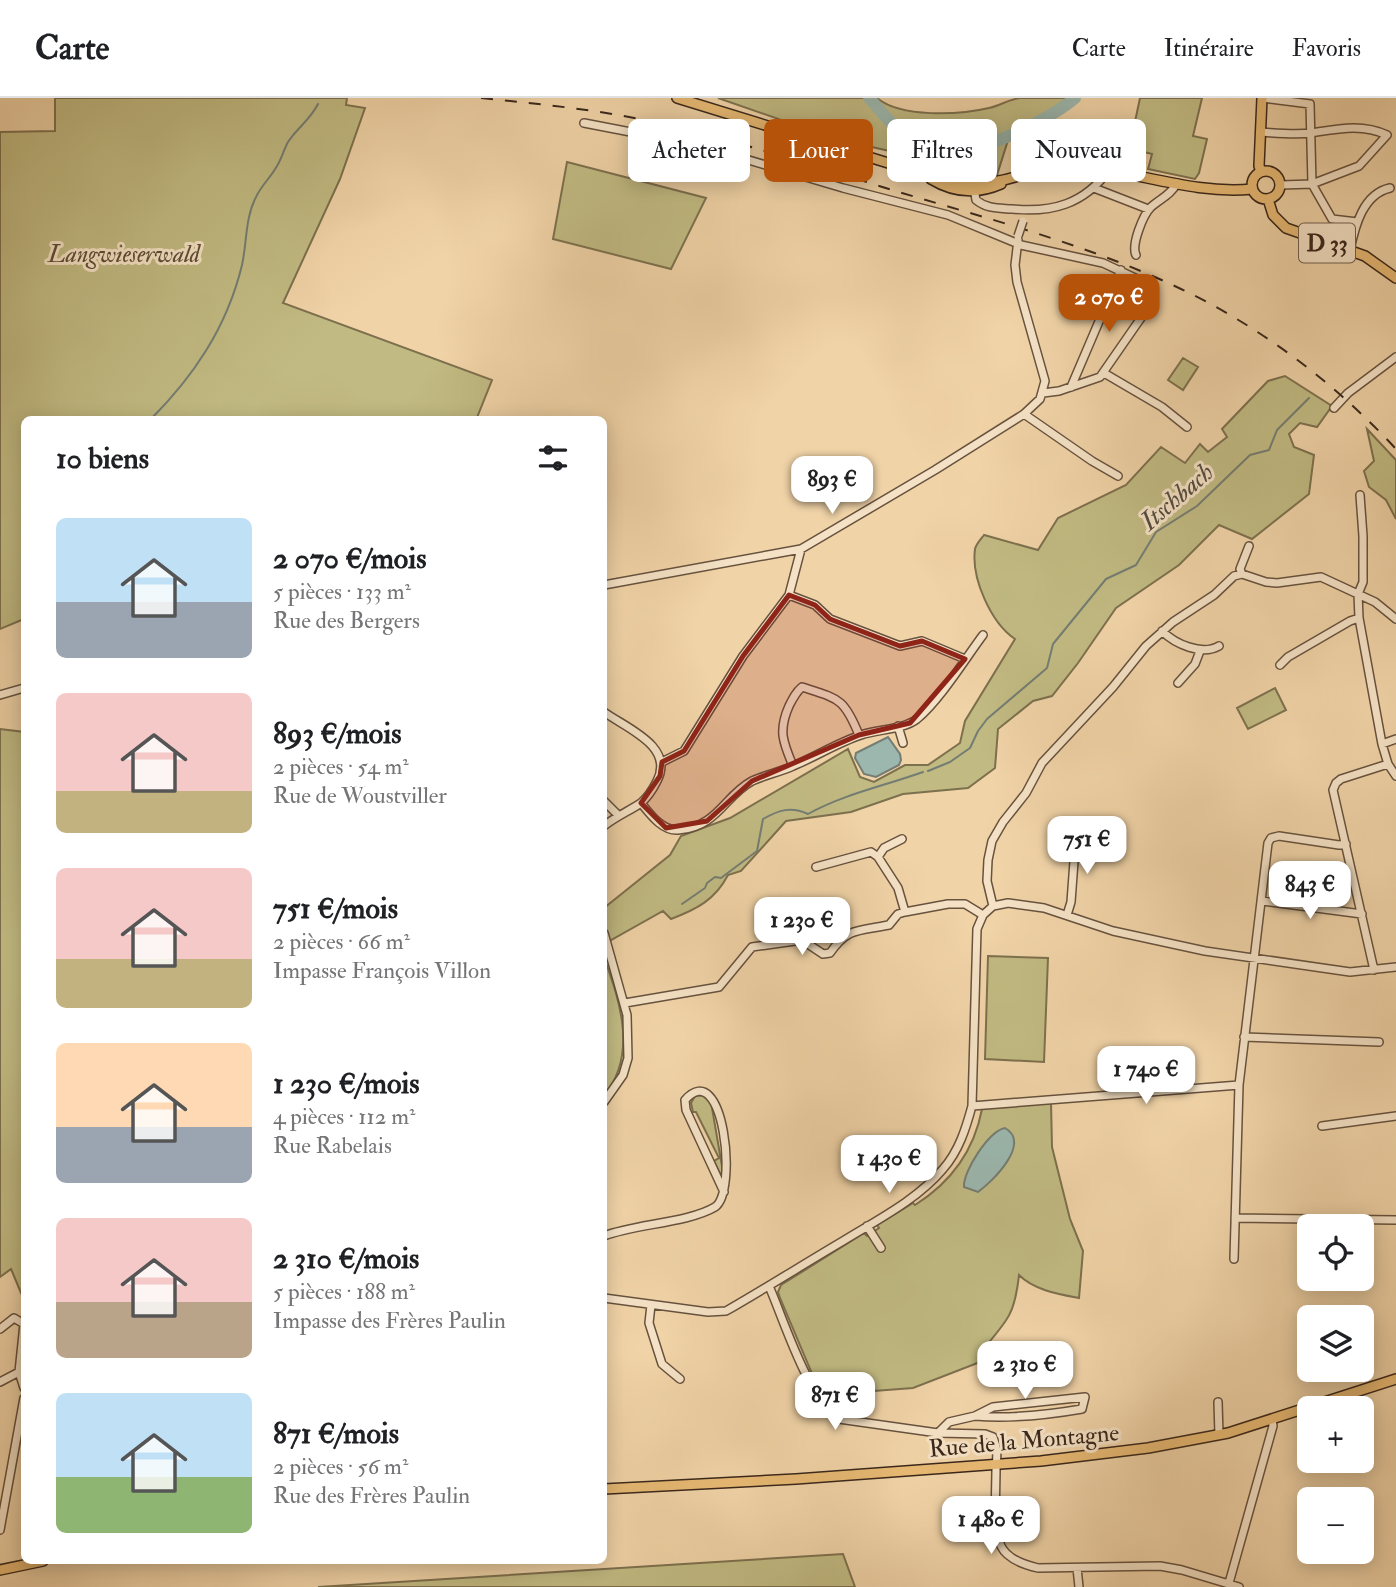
<!DOCTYPE html>
<html lang="fr">
<head>
<meta charset="utf-8">
<style>
  body { margin:0; font-family:"IM FELL Double Pica",serif; background:#f6f6f6; color:#202124; height:100vh; display:flex; flex-direction:column; font-size:26px; white-space:nowrap }
  * { box-sizing:border-box; margin:0 }
  p { font-size:23px; color:#757577 }
  .icon { flex:none; width:38px; height:38px; fill:none; stroke:currentColor; stroke-width:2; stroke-linecap:round; stroke-linejoin:round }
  .map { position:relative; flex:1; overflow:hidden }
  .side { position:absolute; left:21px; top:318px; width:586px; height:1148px; display:flex; flex-direction:column; background:#fff; border-radius:10px; box-shadow:0 4px 18px #0003 }
  .side>* { flex:none }
  .banner { position:absolute; left:628px; top:21px; width:662px; height:63px; display:flex; gap:14px }
  .fabs { position:absolute; left:1297px; top:1116px; display:grid; gap:14px }
  .fabs a { display:grid; place-items:center; width:77px; height:77px; border-radius:10px; background:#fff; box-shadow:0 4px 18px #0003; font-size:35px }
  .price { position:absolute; translate:-50% -60px; padding:0 16px; border-radius:14px; background:#fff; color:#222; font-size:23px; line-height:46px; filter:drop-shadow(0 2px 4px #0008) }
  .price::after { content:''; position:absolute; left:50%; top:42px; width:21px; height:16px; margin-left:-10px; background:inherit; clip-path:polygon(0 0,100% 0,50% 100%) }
  .price.current { background:#b45309; color:#fff }
  ul { padding:0; list-style:none }
  li { display:flex; align-items:center; gap:21px; height:175px; padding:0 35px }
  li span { display:grid; place-items:center; flex:none; width:196px; height:140px; border-radius:10px; color:#555 }
  li>.icon { margin-inline-start:auto }
  span .icon { width:84px; height:84px; fill:#fffc; stroke-width:1 }
  li b { font-size:30px }
  h2 { display:flex; justify-content:space-between; align-items:center; height:84px; padding:0 35px; font-size:30px }
  .tag { padding:0 24px; border-radius:10px; background:#fff; box-shadow:0 4px 18px #0003; font-size:24px; line-height:63px }
  .tag.current { background:#b45309; color:#fff }
  header { display:flex; align-items:center; gap:42px; box-sizing:border-box; height:98px; padding:0 35px; background:#fff; border-bottom:2px solid #e0e0e0 }
  header strong { font-size:33px }
  nav { display:flex; gap:38px; margin-inline-start:auto; font-size:24px }
  .map>svg:first-child { display:block }
  .green { fill:#c1ba82; stroke:#7d704e; stroke-width:2 }
  .water { fill:#9bb7ae; stroke:#747d73; stroke-width:2 }
  .lines { fill:none; stroke-linecap:round; stroke-linejoin:round }
  .stream { stroke:#747d73; stroke-width:2 }
  .river { stroke:#9bb7ae; stroke-width:12 }
  .minor-casing { stroke:#67523e; stroke-width:10 }
  .major-casing { stroke:#39271b; stroke-width:12 }
  .minor { stroke:#f5e2c6; stroke-width:7 }
  .major { stroke:#e8ba74; stroke-width:9 }
  .rail { stroke:#39271b; stroke-width:2; stroke-dasharray:12 12; stroke-linecap:butt }
  .minor-bridge-casing { stroke:#67523e; stroke-width:10; stroke-linecap:butt }
  .minor-bridge { stroke:#f5e2c6; stroke-width:7 }
  .marked { fill:#8f2418; fill-opacity:0.2; stroke:#8f2418; stroke-width:5; stroke-linejoin:round }
  .labels { text-anchor:middle; dominant-baseline:central; stroke-width:6; stroke-linejoin:round; paint-order:stroke }
  .shield { fill:#f5e2c6; stroke:#715f4e; stroke-width:2 }
  .shield-label { font-size:23px; font-weight:bold; fill:#39271b }
  .park-label { font-size:24px; font-style:italic; fill:#5b4c35; stroke:#f5e2c6 }
  .street-label { font-size:24px; fill:#39271b; stroke:#f5e2c6 }
  .water-label { font-size:26px; font-style:italic; fill:#524b40; stroke:#f5e2c6 }
</style>
</head>
<body>
<header>
<strong>Carte</strong>
<nav><a>Carte</a><a>Itinéraire</a><a>Favoris</a></nav>
</header>
<div class="map">
<svg width="1396" height="1489" viewBox="0 0 1396 1489">
  <rect width="100%" height="100%" fill="#f0d3a7"/>
  <filter id="stains"><feTurbulence type="fractalNoise" baseFrequency=".00286" numOctaves="4"/><feColorMatrix values="0 0 0 0 .2 0 0 0 0 .09 0 0 0 0 .02 0 0 0 .5 -.17"/></filter>
  <radialGradient id="worn" r=".72"><stop offset=".6" stop-color="#630" stop-opacity="0"/><stop offset="1" stop-color="#630" stop-opacity=".3"/></radialGradient>
  <!-- green -->
  <path class="green" d="M 55,0 L 347,0 L 346,7 L 365,10 L 340,81 L 283,205 L 492,282 L 476,322 L 24,322 L 24,521 L 0,531 L 0,34 L 55,33 Z
    M 718,0 L 877,0 C 901,20 959,17 989,10 C 999,8 1010,1 1020,0 C 1037,0 1057,0 1075,0 L 1063,10 L 1010,36 L 997,77 L 836,41 Z
    M 1140,0 L 1202,0 L 1193,38 L 1207,41 L 1199,75 L 1195,81 L 1148,71 L 1152,56 L 1144,54 L 1144,50 L 1133,33 Z
    M 567,64 L 706,100 L 671,171 L 553,141 Z
    M 1183,260 L 1198,269 L 1183,292 L 1168,282 Z
    M 1285,278 L 1332,308 L 1317,329 L 1300,325 L 1289,336 L 1294,349 L 1314,357 L 1309,396 L 1252,441 L 1219,427 L 1179,467 L 1116,510 L 1078,565 L 1052,598 L 1033,603 L 998,631 L 995,670 L 968,690 L 903,696 L 851,714 L 786,723 L 741,773 L 728,777 C 715,802 697,811 671,821 L 663,813 L 604,846 L 604,810 L 670,757 L 681,738 L 730,720 L 848,651 L 860,679 L 874,684 L 905,667 L 928,667 L 960,645 L 965,623 L 1015,541 C 991,525 971,480 975,451 C 976,446 981,441 984,437 L 1038,452 L 1058,420 L 1126,387 L 1161,349 L 1185,365 L 1200,346 L 1208,354 L 1227,339 L 1222,331 L 1268,283 Z
    M 1367,331 L 1396,362 L 1396,421 L 1386,402 L 1369,389 L 1364,373 L 1374,363 Z
    M 1275,590 L 1286,612 L 1248,631 L 1237,610 Z
    M 0,631 L 24,634 L 24,1202 L 11,1171 L 0,1179 Z
    M 988,858 L 1048,860 L 1044,964 L 985,961 Z
    M 604,859 C 620,904 638,956 604,998 Z
    M 704,997 L 711,1004 L 723,1074 L 720,1076 L 714,1063 L 719,1060 L 696,1014 L 693,1014 L 691,1005 L 695,998 Z
    M 1051,1005 L 1052,1049 L 1070,1121 L 1083,1153 L 1079,1200 C 1058,1196 1034,1192 1019,1177 C 1015,1214 1009,1221 985,1249 L 993,1259 L 913,1290 L 821,1297 L 780,1200 L 778,1194 L 781,1187 L 864,1135 L 867,1138 L 879,1130 L 877,1127 L 913,1105 L 915,1107 C 950,1085 974,1053 982,1011 Z
    M 843,1456 L 855,1489 L 318,1489 Z"/>
  <!-- water -->
  <path class="water" d="M 888,639 L 900,656 L 901,662 L 899,667 L 876,679 L 864,676 L 855,660 L 856,655 Z
    M 1005,1030 C 1032,1045 992,1084 978,1094 L 964,1089 C 963,1073 989,1033 1005,1030 Z"/>
  <g class="lines">
    <!-- stream -->
    <path class="stream" d="M 150,322 C 194,278 227,229 242,167 C 247,145 245,120 256,99 C 261,88 271,79 277,68 C 282,60 284,51 288,44 C 297,30 310,22 318,6
      M 928,673 L 950,664 L 970,650 L 978,633 L 987,621 L 1047,570 L 1053,546 L 1106,481 L 1136,467 L 1156,434 L 1197,408 L 1250,357 L 1269,352 L 1277,332 L 1309,300
      M 682,806 L 705,790 L 707,785 L 715,779 L 721,780 L 757,753 L 763,721 C 779,712 791,708 808,716 C 844,696 884,688 923,674"/>
    <!-- river -->
    <path class="river" d="M 869,0 C 879,10 888,24 899,32 C 912,41 957,53 972,50 C 999,46 1054,18 1075,0"/>
    <!-- minor casing -->
    <g class="minor-casing">
      <path id="minor" d="M 1263,0 L 1310,6 L 1312,86 L 1332,121 L 1357,124
        M 584,25 L 698,47 L 843,90 L 948,117 L 1021,147 L 1103,165 L 1148,186 L 1153,196 L 1152,204 L 1100,279 L 1059,293 L 1043,295
        M 1260,34 C 1277,35 1294,37 1311,35 C 1337,31 1362,25 1387,37 L 1359,68 L 1312,86 L 1281,87
        M 974,90 L 976,102 C 987,111 998,110 1012,111 C 1052,115 1084,106 1108,73
        M 1094,90 L 1148,111
        M 1350,152 C 1355,128 1363,96 1390,90
        M 1136,157 C 1131,147 1143,117 1151,109 C 1160,101 1171,97 1177,85
        M 1104,275 L 1162,309 L 1187,329
        M 1071,289 L 1121,172
        M 1334,310 L 1348,295 L 1396,259
        M 1024,316 L 1092,363 L 1118,378
        M 1360,397 L 1363,438 L 1363,484 L 1358,496 L 1359,520 L 1382,646 L 1388,666 L 1396,678
        M 1242,476 L 1240,471 L 1249,448
        M 604,487 L 801,451 L 935,372 L 1024,316 L 1040,301 L 1045,283 L 1017,184 L 1015,167 L 1018,142
        M 789,497 L 815,507 L 830,521 L 900,548 L 922,543 L 965,561
        M 1162,533 C 1175,546 1202,558 1219,548
        M 1280,567 L 1288,559 L 1350,523 L 1359,520
        M 1178,585 L 1195,566 L 1200,553
        M 0,597 L 24,590
        M 604,614 C 626,630 675,648 657,683 C 653,691 648,699 641,705 C 629,713 615,719 604,728
        M 898,628 L 903,645
        M 1382,646 L 1396,641
        M 662,664 L 684,653 L 743,558 L 789,497 L 801,451
        M 793,668 C 783,644 778,633 789,608 C 793,600 796,594 802,589 C 839,601 844,600 859,637
        M 604,703 L 618,717
        M 641,705 C 650,716 662,733 678,732 C 718,729 724,698 752,683 C 765,677 780,674 793,668 C 815,659 837,645 861,637 C 878,631 903,632 917,621 C 940,602 965,561 983,537
        M 902,741 L 884,750 L 878,759 L 898,790 L 905,814
        M 816,769 L 871,754 L 878,759
        M 1262,803 L 1362,816
        M 993,808 L 987,783 L 988,762 L 992,743 L 1003,724 L 1026,695 L 1042,665 L 1113,589 L 1146,548 L 1173,524 L 1214,497 L 1234,478 L 1242,476 L 1266,484 L 1277,485 L 1321,479 L 1375,504 L 1396,521
        M 1067,817 L 1071,804 L 1075,750 L 1091,730
        M 604,835 L 627,917 L 628,960 L 623,977 L 604,1004
        M 1374,872 L 1333,692 L 1336,685 L 1341,681 L 1388,666
        M 625,905 L 719,889 L 752,849 L 802,842 L 823,856 L 830,855 C 848,829 859,833 889,827 L 898,816 L 905,814 L 948,806 L 965,806 L 983,817
        M 1244,939 L 1379,944
        M 972,1008 L 1239,987
        M 1322,1028 L 1396,1018
        M 1235,1120 L 1396,1122
        M 867,1128 L 881,1150
        M 604,1138 C 634,1126 688,1125 715,1109 C 738,1094 724,958 685,1002 L 686,1012 L 724,1094
        M 1234,1161 L 1239,987 L 1268,745 L 1271,740 L 1279,738 L 1339,747 L 1346,746
        M 769,1188 C 785,1225 807,1298 839,1321 L 938,1335 L 985,1336 L 993,1339 C 998,1351 997,1359 996,1371 C 996,1392 993,1430 1001,1448 C 1007,1461 1025,1467 1038,1470 L 1160,1468 L 1182,1472 L 1239,1489
        M 604,1200 L 708,1214 L 726,1213 C 766,1190 804,1166 843,1143 C 877,1122 917,1102 943,1071 C 959,1053 966,1030 972,1008 L 977,831 L 983,817 L 993,808 L 1008,805 L 1044,810 L 1113,833 L 1205,853 L 1350,874 L 1396,869
        M 651,1207 L 649,1225 L 662,1266 L 680,1281
        M 0,1231 L 14,1220 L 24,1226 L 19,1274 L 24,1290
        M 0,1284 L 19,1274
        M 1218,1304 L 1219,1337
        M 938,1335 L 949,1324 L 975,1318 L 993,1309 L 1085,1299 L 1082,1311 C 1047,1317 1010,1321 975,1318
        M 0,1432 L 24,1300
        M 1077,1470 L 1079,1489
        M 1229,1485 L 1273,1328 L 1272,1321"/>
    </g>
    <!-- major casing -->
    <g class="major-casing">
      <path id="major" d="M 677,0 L 924,76 C 948,82 973,88 998,83 C 1023,79 1045,66 1071,68 C 1131,71 1191,97 1252,91
        M1252 87a14 14 0 1 1 28 0a14 14 0 1 1-28 0Z
        M 1261,73 L 1259,68 L 1262,0
        M 931,81 C 954,95 976,97 1001,86
        M 1268,101 L 1273,117 L 1286,130 L 1365,158 L 1396,180
        M 604,1391 L 796,1381 L 1041,1363 L 1148,1350 L 1228,1335 L 1396,1281
        M 0,1472 L 43,1463"/>
    </g>
    <!-- minor -->
    <use href="#minor" class="minor"/>
    <!-- major -->
    <use href="#major" class="major"/>
    <!-- rail -->
    <path class="rail" d="M 481,0 C 541,6 600,12 659,25 C 738,43 815,68 892,92 C 989,121 1089,147 1181,191 C 1261,229 1336,286 1396,351"/>
    <!-- minor-bridge casing -->
    <g class="minor-bridge-casing">
      <path id="minor-bridge" d="M 1018,138 L 1023,123"/>
    </g>
    <!-- minor-bridge -->
    <use href="#minor-bridge" class="minor-bridge"/>
  </g>
  <!-- marked area -->
  <path class="marked" d="M 789,497 L 815,507 L 830,521 L 900,548 L 922,543 L 965,561 L 910,625 L 859,637 L 752,683 L 707,723 L 666,730 L 641,705 L 660,678 L 662,664 L 684,653 L 743,558 Z"/>
  <g class="labels">
    <!-- shield labels -->
    <rect class="shield" x="1299" y="125.5" width="56" height="39" rx="5"/>
    <g class="shield-label">
      <text x="1327" y="145">D 33</text>
    </g>
    <!-- park labels -->
    <g class="park-label">
      <text x="124" y="156">Langwieserwald</text>
    </g>
    <!-- street labels -->
    <g class="street-label">
      <text transform="translate(1024 1343) rotate(-5)">Rue de la Montagne</text>
    </g>
    <!-- water labels -->
    <g class="water-label">
      <text transform="translate(1177 399) rotate(-41)">Itschbach</text>
    </g>
  </g>
  <rect width="100%" height="100%" filter="url(#stains)"/>
  <rect width="100%" height="100%" fill="url(#worn)"/>
</svg>
<div class="fabs">
<a><svg class="icon" aria-label="locate" viewBox="0 0 24 24"><circle cx="12" cy="12" r="6"/><path d="M12 2v4M12 18v4M2 12h4M18 12h4"/></svg></a>
<a><svg class="icon" aria-label="layers" viewBox="0 0 24 24"><path d="M12 4l9 5-9 5-9-5zM3 14l9 5 9-5"/></svg></a>
<a>+</a>
<a>−</a>
</div>
<b class="price current" style="left:1109px;top:236px">2 070 €</b>
<b class="price" style="left:832px;top:418px">893 €</b>
<b class="price" style="left:1087px;top:778px">751 €</b>
<b class="price" style="left:1310px;top:823px">843 €</b>
<b class="price" style="left:802px;top:859px">1 230 €</b>
<b class="price" style="left:1146px;top:1008px">1 740 €</b>
<b class="price" style="left:889px;top:1097px">1 430 €</b>
<b class="price" style="left:1025px;top:1303px">2 310 €</b>
<b class="price" style="left:835px;top:1334px">871 €</b>
<b class="price" style="left:991px;top:1458px">1 480 €</b>
<div class="banner">
<a class="tag">Acheter</a>
<a class="tag current">Louer</a>
<a class="tag">Filtres</a>
<a class="tag">Nouveau</a>
</div>
<section class="side">
<h2>10 biens<svg class="icon" aria-label="filters" viewBox="0 0 24 24"><path d="M4 7h16M4 17h16"/><circle cx="9" cy="7" r="2"/><circle cx="15" cy="17" r="2"/></svg></h2>
<ul>
<li><span style="background:linear-gradient(#bfe0f5 60%,#9aa5b1 0)"><svg class="icon" aria-label="home" viewBox="0 0 24 24"><path d="M3 11l9-7 9 7M6 9v11h12V9"/></svg></span><div><b>2 070 €/mois</b><p>5 pièces · 133 m²</p><p>Rue des Bergers</p></div></li>
<li><span style="background:linear-gradient(#f6c9c9 70%,#c2b280 0)"><svg class="icon" aria-label="home" viewBox="0 0 24 24"><path d="M3 11l9-7 9 7M6 9v11h12V9"/></svg></span><div><b>893 €/mois</b><p>2 pièces · 54 m²</p><p>Rue de Woustviller</p></div></li>
<li><span style="background:linear-gradient(#f6c9c9 65%,#c2b280 0)"><svg class="icon" aria-label="home" viewBox="0 0 24 24"><path d="M3 11l9-7 9 7M6 9v11h12V9"/></svg></span><div><b>751 €/mois</b><p>2 pièces · 66 m²</p><p>Impasse François Villon</p></div></li>
<li><span style="background:linear-gradient(#ffd9b3 60%,#9aa5b1 0)"><svg class="icon" aria-label="home" viewBox="0 0 24 24"><path d="M3 11l9-7 9 7M6 9v11h12V9"/></svg></span><div><b>1 230 €/mois</b><p>4 pièces · 112 m²</p><p>Rue Rabelais</p></div></li>
<li><span style="background:linear-gradient(#f6c9c9 60%,#b9a48a 0)"><svg class="icon" aria-label="home" viewBox="0 0 24 24"><path d="M3 11l9-7 9 7M6 9v11h12V9"/></svg></span><div><b>2 310 €/mois</b><p>5 pièces · 188 m²</p><p>Impasse des Frères Paulin</p></div></li>
<li><span style="background:linear-gradient(#bfe0f5 60%,#8fb573 0)"><svg class="icon" aria-label="home" viewBox="0 0 24 24"><path d="M3 11l9-7 9 7M6 9v11h12V9"/></svg></span><div><b>871 €/mois</b><p>2 pièces · 56 m²</p><p>Rue des Frères Paulin</p></div></li>
</ul>
</section>
</div>
</body>
</html>
